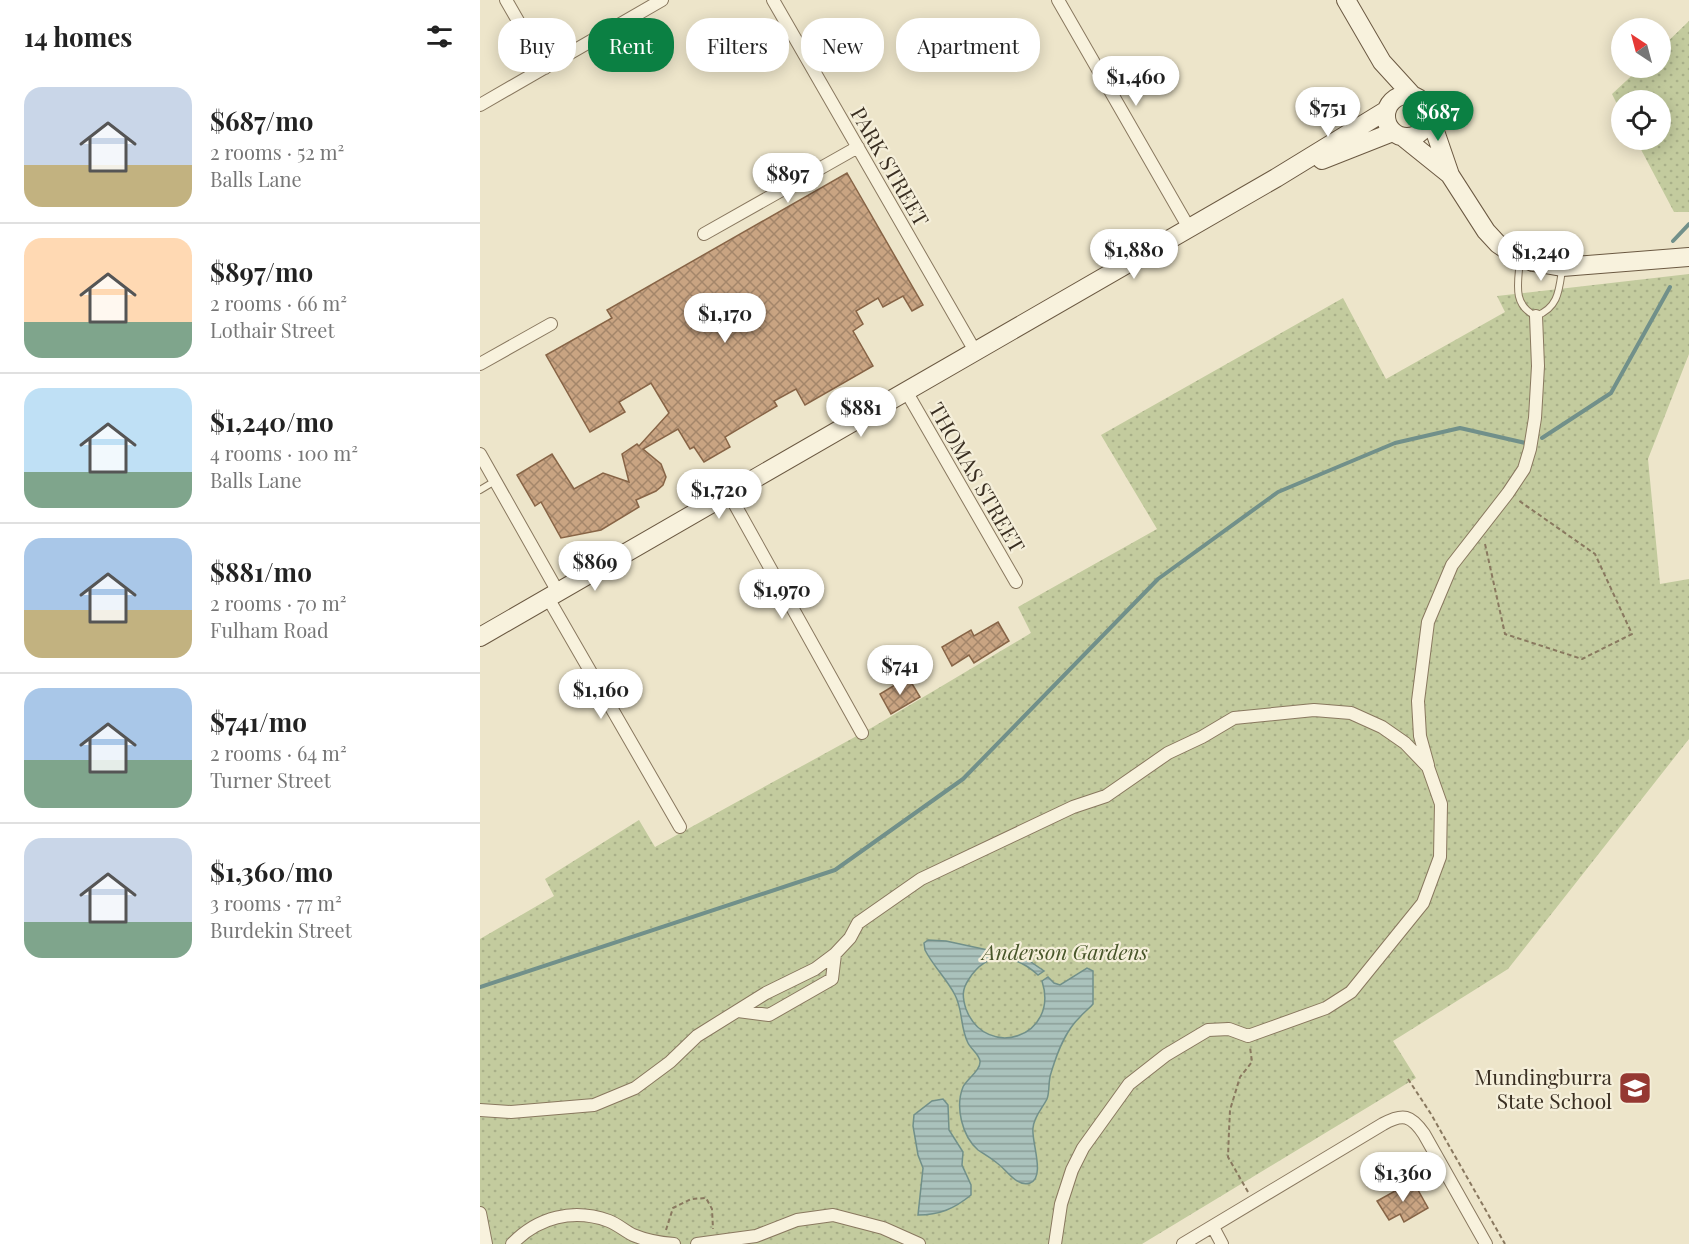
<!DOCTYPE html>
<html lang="en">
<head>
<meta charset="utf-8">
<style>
  body { margin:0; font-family:"Playfair Display",serif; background:#f6f6f6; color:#222; height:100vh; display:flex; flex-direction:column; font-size:22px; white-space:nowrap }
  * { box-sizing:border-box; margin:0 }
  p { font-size:20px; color:#767676 }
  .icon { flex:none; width:33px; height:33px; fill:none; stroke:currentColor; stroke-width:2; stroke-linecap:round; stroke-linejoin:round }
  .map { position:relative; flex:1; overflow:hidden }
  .details { display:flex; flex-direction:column; background:#fff; width:480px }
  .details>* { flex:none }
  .banner { position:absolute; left:18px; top:18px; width:570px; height:54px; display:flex; gap:12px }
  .needle { width:39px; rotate:324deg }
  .tools { position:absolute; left:1131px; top:18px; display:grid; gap:12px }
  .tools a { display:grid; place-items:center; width:60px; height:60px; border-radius:50%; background:#fff; box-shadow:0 3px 15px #0003; font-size:30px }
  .price { position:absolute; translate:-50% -51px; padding:0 14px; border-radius:21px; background:#fff; color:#222; font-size:20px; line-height:39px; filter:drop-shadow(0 2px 3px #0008) }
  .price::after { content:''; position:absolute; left:50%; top:36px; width:18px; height:14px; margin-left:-9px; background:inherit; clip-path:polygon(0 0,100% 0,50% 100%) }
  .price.on { background:#0b8043; color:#fff }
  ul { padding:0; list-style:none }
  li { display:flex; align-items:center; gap:18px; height:150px; padding:0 24px }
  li+li { border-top:2px solid #e0e0e0 }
  li span { display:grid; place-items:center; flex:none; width:168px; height:120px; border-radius:18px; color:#555 }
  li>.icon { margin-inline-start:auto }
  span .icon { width:72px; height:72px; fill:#fffc; stroke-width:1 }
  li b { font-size:26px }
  h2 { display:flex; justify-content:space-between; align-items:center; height:72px; padding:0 24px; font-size:26px }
  .chip { padding:0 21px; border-radius:24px; background:#fff; box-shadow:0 3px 15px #0003; font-size:21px; line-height:54px }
  .chip.on { background:#0b8043; color:#fff }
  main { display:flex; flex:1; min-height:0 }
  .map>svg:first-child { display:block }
  .park { fill:url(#park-dots) }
  .water { fill:url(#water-rules); stroke:#71908a; stroke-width:1.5 }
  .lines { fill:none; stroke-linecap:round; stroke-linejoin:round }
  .stream { stroke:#71908a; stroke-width:4 }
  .building { fill:url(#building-cross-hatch); stroke:#876446; stroke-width:1.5 }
  .lane-casing { stroke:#89785f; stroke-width:8 }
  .street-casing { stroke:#89785f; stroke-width:14 }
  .secondary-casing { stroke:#6b5942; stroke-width:20 }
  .path { stroke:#89785f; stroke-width:2; stroke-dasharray:4.5 3; stroke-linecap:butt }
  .lane { stroke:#f8f2dd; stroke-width:6 }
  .street { stroke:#f8f2dd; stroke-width:12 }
  .secondary { stroke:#f8f2dd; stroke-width:18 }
  .labels { text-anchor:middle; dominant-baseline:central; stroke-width:4.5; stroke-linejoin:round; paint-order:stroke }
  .street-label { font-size:21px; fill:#3a2f22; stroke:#f5efda }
  .park-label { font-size:21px; font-style:italic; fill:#48562a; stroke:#f5efda }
  .poi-label { font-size:21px; fill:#3a2f22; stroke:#f5efda; text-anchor:end }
</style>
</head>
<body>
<main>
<section class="details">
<h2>14 homes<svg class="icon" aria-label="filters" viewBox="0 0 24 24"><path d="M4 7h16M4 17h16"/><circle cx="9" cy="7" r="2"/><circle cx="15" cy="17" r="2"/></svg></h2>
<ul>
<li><span style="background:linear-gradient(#c9d6e8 65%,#c2b280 0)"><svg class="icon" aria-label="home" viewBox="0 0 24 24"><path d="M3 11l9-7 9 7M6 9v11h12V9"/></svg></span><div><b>$687/mo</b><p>2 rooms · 52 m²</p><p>Balls Lane</p></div></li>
<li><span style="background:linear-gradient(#ffd9b3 70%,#7fa58c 0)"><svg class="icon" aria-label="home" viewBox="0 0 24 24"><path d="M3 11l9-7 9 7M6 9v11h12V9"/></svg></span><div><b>$897/mo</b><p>2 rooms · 66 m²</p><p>Lothair Street</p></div></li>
<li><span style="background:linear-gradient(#bfe0f5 70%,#7fa58c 0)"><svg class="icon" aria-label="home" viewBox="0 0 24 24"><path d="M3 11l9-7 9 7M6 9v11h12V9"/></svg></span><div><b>$1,240/mo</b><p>4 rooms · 100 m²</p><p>Balls Lane</p></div></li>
<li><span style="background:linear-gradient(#a9c7e8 60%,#c2b280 0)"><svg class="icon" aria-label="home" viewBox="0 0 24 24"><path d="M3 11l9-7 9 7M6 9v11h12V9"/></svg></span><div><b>$881/mo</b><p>2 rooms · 70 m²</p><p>Fulham Road</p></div></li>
<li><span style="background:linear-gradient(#a9c7e8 60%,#7fa58c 0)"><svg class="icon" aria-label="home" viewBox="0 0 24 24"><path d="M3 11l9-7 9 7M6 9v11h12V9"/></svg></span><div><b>$741/mo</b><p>2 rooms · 64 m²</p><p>Turner Street</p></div></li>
<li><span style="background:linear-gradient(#c9d6e8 70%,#7fa58c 0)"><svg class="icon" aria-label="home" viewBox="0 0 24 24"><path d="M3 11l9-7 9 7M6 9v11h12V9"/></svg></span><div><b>$1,360/mo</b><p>3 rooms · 77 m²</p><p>Burdekin Street</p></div></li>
</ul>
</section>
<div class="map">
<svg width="1209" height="1244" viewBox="0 0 1209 1244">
  <defs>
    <pattern id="park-dots" width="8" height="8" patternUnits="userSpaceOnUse" patternTransform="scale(1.5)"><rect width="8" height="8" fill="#c3cb9e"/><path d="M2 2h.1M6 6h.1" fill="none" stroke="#a8af88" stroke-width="1.8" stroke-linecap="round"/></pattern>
    <pattern id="water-rules" width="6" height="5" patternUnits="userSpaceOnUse" patternTransform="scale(1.5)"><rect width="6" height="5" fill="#aac2bc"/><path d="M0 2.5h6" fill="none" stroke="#8b9e98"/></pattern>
    <pattern id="building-cross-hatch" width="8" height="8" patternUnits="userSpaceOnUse" patternTransform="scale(1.5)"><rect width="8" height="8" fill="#c9a482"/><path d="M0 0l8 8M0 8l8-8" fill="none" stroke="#a4866a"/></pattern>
  </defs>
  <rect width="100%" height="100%" fill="#ede5ca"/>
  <!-- park -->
  <path class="park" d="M 1209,21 L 1209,212 L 1194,212 L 1156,140 L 1180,140 L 1180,100 L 1142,100 L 1141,112 L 1132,94 L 1160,68 L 1180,68 L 1181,48 Z
    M 1209,274 L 1209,354 L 1168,459 L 1180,584 L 1209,579 L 1209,739 L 1028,969 L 913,1041 L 936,1078 L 662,1244 L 0,1244 L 0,939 L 74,896 L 65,879 L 159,820 L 175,847 L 393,727 L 551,633 L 538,607 L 677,529 L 621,435 L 863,298 L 906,379 L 1025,312 L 1017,296 Z"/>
  <!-- water -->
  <path class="water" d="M 448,940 L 466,941 L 545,958 L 564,971 L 558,975 C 535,954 507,950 489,979 C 482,989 482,997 486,1009 C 506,1061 580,1037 562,981 L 568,977 L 574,983 L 580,985 L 607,968 L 613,971 L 613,1004 C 609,1009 604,1012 600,1017 C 585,1031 577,1053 571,1073 C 568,1081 570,1091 567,1099 C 562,1109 554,1116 553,1128 C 551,1141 566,1177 550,1183 C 537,1188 526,1169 517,1163 C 511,1158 504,1154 498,1150 C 482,1136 475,1107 483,1087 C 487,1079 501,1070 500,1061 C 499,1054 491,1049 488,1043 C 480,1027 483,1010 475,995 C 467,979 453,966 445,950 L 444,943 Z
    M 463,1099 L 468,1105 L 469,1130 L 483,1152 L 482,1165 L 491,1185 L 491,1195 C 474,1209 459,1215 438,1215 L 443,1168 L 438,1155 L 433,1126 L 434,1115 L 452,1101 Z"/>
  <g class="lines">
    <!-- stream -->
    <path class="stream" d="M 1193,241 L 1209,224
      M 1062,438 L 1131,393 L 1190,287
      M 0,987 L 355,870 L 483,779 L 678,579 L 798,492 L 915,443 L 980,428 L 1050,444"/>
  </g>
  <!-- building -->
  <path class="building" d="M 367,173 L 443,305 L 432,311 L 423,296 L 403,307 L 398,298 L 376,311 L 383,324 L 373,331 L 393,366 L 325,405 L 316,389 L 294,401 L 297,406 L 245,437 L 250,447 L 224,462 L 214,447 L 210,449 L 198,429 L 163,449 L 181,464 L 186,477 L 183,485 L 176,491 L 156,500 L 159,507 L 121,530 L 81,538 L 61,502 L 55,506 L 37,475 L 72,454 L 94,489 L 123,473 L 149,482 L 142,454 L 157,444 L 159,446 L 189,413 L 171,383 L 139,402 L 145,412 L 110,432 L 66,355 L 132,318 L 127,310 Z
    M 518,622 L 529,641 L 494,663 L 489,655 L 472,666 L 462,647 L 491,630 L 494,636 Z
    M 428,677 L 440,697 L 411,714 L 400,694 Z
    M 933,1181 L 948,1208 L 924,1222 L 920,1214 L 909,1220 L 897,1201 Z"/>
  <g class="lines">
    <!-- lane casing -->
    <g class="lane-casing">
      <path id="lane" d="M 1040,260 C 1038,283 1032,305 1056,316 C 1078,308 1079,291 1082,270
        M 0,490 L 15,481"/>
    </g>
    <!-- street casing -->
    <g class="street-casing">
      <path id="street" d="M 26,0 L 65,68
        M 293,0 L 495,351
        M 578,0 L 709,228
        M 0,105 L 182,0
        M 224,234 L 378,147
        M 0,364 L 71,324
        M 426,391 L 536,582
        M 0,454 L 78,592
        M 249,494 L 382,733
        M 68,598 L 200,827
        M 948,765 L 940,736 L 938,701 L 948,622 L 972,565 L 1028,493 L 1044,469 L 1050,449 L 1055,418 L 1058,366 L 1056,316
        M 258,1011 L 289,1015 L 352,979 L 355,954
        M 0,1110 L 31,1112 L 114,1105 L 155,1088 L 190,1062 L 217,1036 L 286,993 L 335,969 L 355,954 L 370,938 L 378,923 L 441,879 L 593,807 L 626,796 L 688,753 L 722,737 L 754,718 L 834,710 L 871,713 L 902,727 L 925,743 L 948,767 L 961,804 L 960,857 L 943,903 L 871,992 L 846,1008 L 768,1036 L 749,1029 L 728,1030 L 686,1055 L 649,1084 L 603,1148 L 592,1170 L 581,1204 L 575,1244
        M 0,1213 L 6,1244
        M 733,1227 L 742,1244
        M 32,1244 C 58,1217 93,1208 129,1221 C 137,1224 145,1231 153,1235 C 165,1240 180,1243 194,1244
        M 217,1244 L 276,1236 L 317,1220 L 353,1215 L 403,1228 L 439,1244
        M 703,1244 L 903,1124 C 923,1113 931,1115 944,1134 L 1006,1244"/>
    </g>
    <!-- secondary casing -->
    <g class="secondary-casing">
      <path id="secondary" d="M 866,0 L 902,62 L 933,96
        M906 116a21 21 0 1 1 42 0a21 21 0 1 1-42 0Z
        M 948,111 L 970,175 L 1006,231 L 1018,244 L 1030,252 L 1053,262 L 1082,267 L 1209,257
        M 923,137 L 969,174
        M 842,160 L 913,132
        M 0,637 L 796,178 L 907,110"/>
    </g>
    <!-- path -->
    <path class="path" d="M 1005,544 L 1025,634 L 1102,659 L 1152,634 L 1115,554 L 1038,500
      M 928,1079 L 951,1114 L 1025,1244
      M 768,1192 L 748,1157 L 749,1131 L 750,1110 L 760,1077 L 772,1062 L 770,1047
      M 186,1230 L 193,1208 L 211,1199 L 226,1198 L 232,1209 L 233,1229"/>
    <!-- lane -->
    <use href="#lane" class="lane"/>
    <!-- street -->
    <use href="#street" class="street"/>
    <!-- secondary -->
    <use href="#secondary" class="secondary"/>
  </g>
  <!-- icons -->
  <defs>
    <g id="school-square" transform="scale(1.725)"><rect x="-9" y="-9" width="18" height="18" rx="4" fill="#953832" stroke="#f5efda"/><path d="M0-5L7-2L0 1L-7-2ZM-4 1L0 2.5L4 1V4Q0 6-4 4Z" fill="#fff"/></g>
  </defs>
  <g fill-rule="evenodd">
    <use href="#school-square" x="1155" y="1088"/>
  </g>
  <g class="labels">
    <!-- street labels -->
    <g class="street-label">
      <text transform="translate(411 166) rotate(60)">PARK STREET</text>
      <text transform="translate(498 477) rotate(60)">THOMAS STREET</text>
    </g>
    <!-- park labels -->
    <g class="park-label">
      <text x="585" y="951">Anderson Gardens</text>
    </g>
    <!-- poi labels -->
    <g class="poi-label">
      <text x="1132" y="1076">Mundingburra<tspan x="1132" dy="24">State School</tspan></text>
    </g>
  </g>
</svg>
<div class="tools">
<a><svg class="needle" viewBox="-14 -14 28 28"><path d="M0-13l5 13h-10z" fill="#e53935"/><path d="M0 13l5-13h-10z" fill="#767676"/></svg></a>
<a><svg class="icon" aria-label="locate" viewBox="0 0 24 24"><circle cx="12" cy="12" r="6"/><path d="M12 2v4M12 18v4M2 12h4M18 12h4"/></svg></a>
</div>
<b class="price" style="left:656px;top:107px">$1,460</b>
<b class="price" style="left:848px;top:138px">$751</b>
<b class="price on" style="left:958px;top:142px">$687</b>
<b class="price" style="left:308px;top:204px">$897</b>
<b class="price" style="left:654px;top:280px">$1,880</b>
<b class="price" style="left:1061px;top:282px">$1,240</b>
<b class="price" style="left:245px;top:344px">$1,170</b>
<b class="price" style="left:381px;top:438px">$881</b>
<b class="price" style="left:239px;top:520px">$1,720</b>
<b class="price" style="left:115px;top:592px">$869</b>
<b class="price" style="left:302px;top:620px">$1,970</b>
<b class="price" style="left:420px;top:696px">$741</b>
<b class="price" style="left:121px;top:720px">$1,160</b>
<b class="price" style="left:923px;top:1203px">$1,360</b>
<div class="banner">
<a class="chip">Buy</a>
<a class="chip on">Rent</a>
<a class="chip">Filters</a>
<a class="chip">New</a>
<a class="chip">Apartment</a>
</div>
</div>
</main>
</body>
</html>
